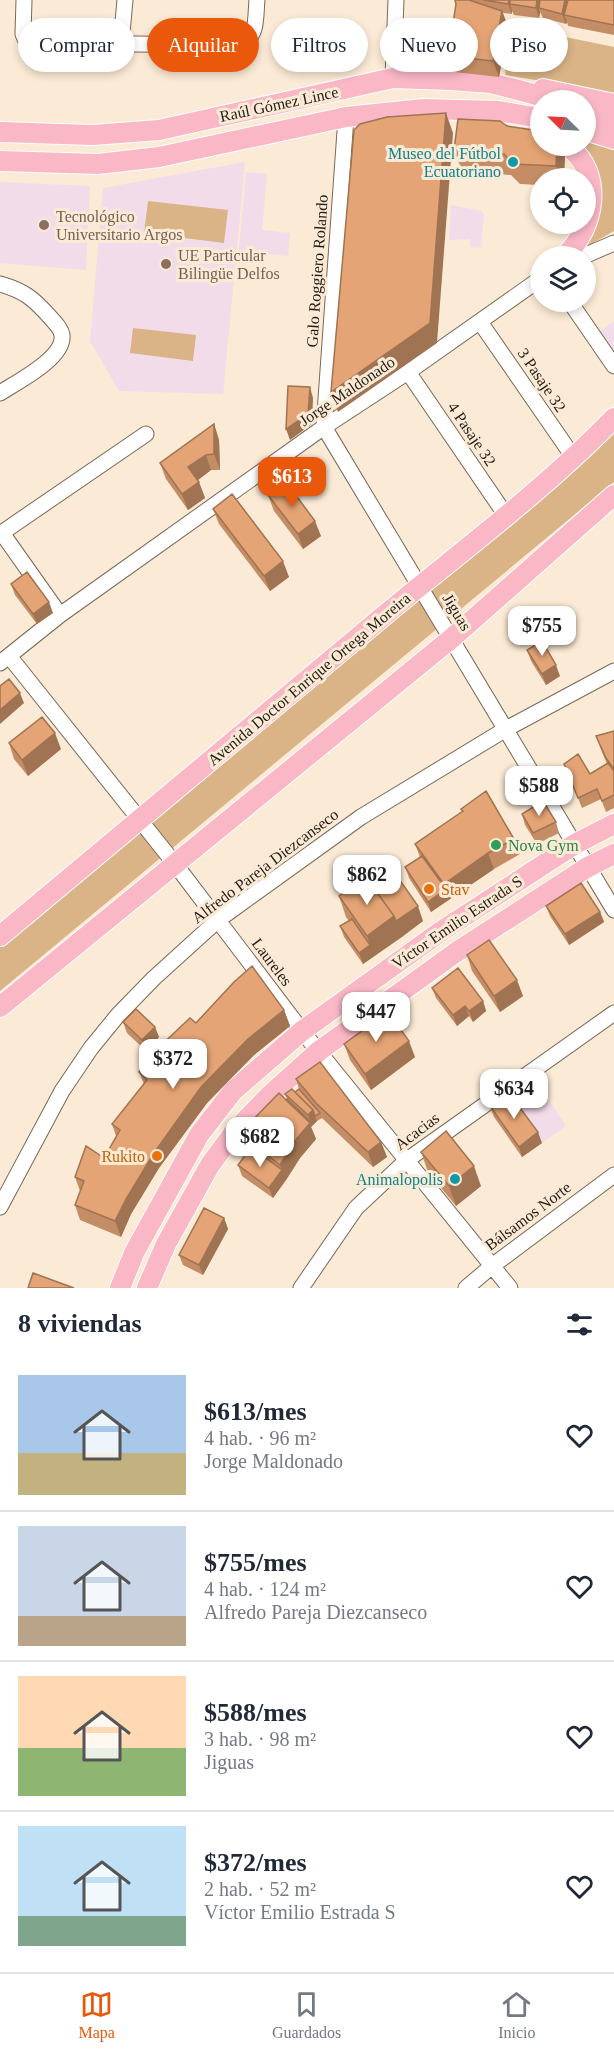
<!DOCTYPE html>
<html lang="es">
<head>
<meta charset="utf-8">
<style>
  body { margin:0; font-family:"Times New Roman",serif; background:#f2f2f3; color:#1f2937; height:100vh; display:flex; flex-direction:column; font-size:22px; white-space:nowrap }
  * { box-sizing:border-box; margin:0 }
  p { font-size:20px; color:#747a83 }
  .icon { flex:none; width:33px; height:33px; fill:none; stroke:currentColor; stroke-width:2; stroke-linecap:round; stroke-linejoin:round }
  .map { position:relative; height:1288px; overflow:hidden }
  .side { display:flex; flex-direction:column; background:#fff; flex:1 }
  .side>* { flex:none }
  .top-card { position:absolute; left:18px; top:18px; width:579px; height:54px; display:flex; gap:12px }
  .needle { width:39px; rotate:294deg }
  .buttons { position:absolute; left:530px; top:90px; display:grid; gap:12px }
  .buttons a { display:grid; place-items:center; width:66px; height:66px; border-radius:50%; background:#fff; box-shadow:0 3px 9px #0003; font-size:30px }
  .price { position:absolute; translate:-50% -51px; padding:0 14px; border-radius:12px; background:#fff; color:#222; font-size:20px; line-height:39px; filter:drop-shadow(0 2px 3px #0008) }
  .price::after { content:''; position:absolute; left:50%; top:36px; width:18px; height:14px; margin-left:-9px; background:inherit; clip-path:polygon(0 0,100% 0,50% 100%) }
  .price.on { background:#ea580c; color:#fff }
  ul { padding:0; list-style:none }
  li { display:flex; align-items:center; gap:18px; height:150px; padding:0 18px }
  li+li { border-top:2px solid #e0e1e3 }
  li span { display:grid; place-items:center; flex:none; width:168px; height:120px; border-radius:0px; color:#555 }
  li>.icon { margin-inline-start:auto }
  span .icon { width:72px; height:72px; fill:#fffc; stroke-width:1 }
  li b { font-size:26px }
  h2 { display:flex; justify-content:space-between; align-items:center; height:72px; padding:0 18px; font-size:26px }
  .chip { padding:0 21px; border-radius:27px; background:#fff; box-shadow:0 3px 9px #0003; font-size:21px; line-height:54px }
  .chip.on { background:#ea580c; color:#fff }
  .tab-bar { display:flex; justify-content:space-around; align-items:center; height:84px; border-top:2px solid #e0e1e3; background:#fff; font-size:16px; color:#747a83 }
  .tab-bar a { display:grid; justify-items:center; gap:3px }
  .tab-bar .on { color:#ea580c }
  .map>svg:first-child { display:block }
  .commercial { fill:#f2dce9 }
  .green { fill:#dab486 }
  .lines { fill:none; stroke-linecap:round; stroke-linejoin:round }
  .minor-casing { stroke:#786856; stroke-width:17 }
  .major-casing { stroke:#fff; stroke-width:22 }
  .minor { stroke:#fff; stroke-width:15 }
  .major { stroke:#fab8c7; stroke-width:20 }
  .wall { fill:#c58d65 }
  .shaded-wall { fill:#a07352 }
  .building { fill:#e5a475; stroke:#a07352; stroke-width:1.5 }
  .culture-dot { fill:#0f9aa8; stroke:#fbead5; stroke-width:2 }
  .education-dot { fill:#8d6e63; stroke:#fbead5; stroke-width:2 }
  .leisure-dot { fill:#2e9e5b; stroke:#fbead5; stroke-width:2 }
  .food-dot { fill:#e8710a; stroke:#fbead5; stroke-width:2 }
  .labels { text-anchor:middle; dominant-baseline:central; stroke-width:6; stroke-linejoin:round; paint-order:stroke }
  .street-label { font-size:16px; fill:#221c14; stroke:#fbead5 }
  .culture-label { font-size:16px; fill:#0d838f; stroke:#fbead5; text-anchor:end }
  .education-label { font-size:16px; fill:#785e54; stroke:#fbead5; text-anchor:start }
  .leisure-label { font-size:16px; fill:#27864d; stroke:#fbead5; text-anchor:start }
  .food-label { font-size:16px; fill:#c56008; stroke:#fbead5; text-anchor:start }
</style>
</head>
<body>
<div class="map">
<svg width="614" height="1288" viewBox="0 0 614 1288">
  <rect width="100%" height="100%" fill="#fbead5"/>
  <!-- commercial -->
  <path class="commercial" d="M 245,162 L 223,394 L 119,391 L 90,341 L 103,188 Z
    M 246,172 L 267,174 L 262,230 L 290,233 L 288,256 L 257,253 L 256,260 L 238,258 Z
    M 0,182 L 90,186 L 86,270 L 0,263 Z
    M 451,205 L 481,211 L 484,214 L 481,248 L 470,247 L 470,239 L 449,240 Z
    M 614,321 L 614,353 L 600,331 Z
    M 539,1085 L 566,1126 L 542,1143 L 514,1101 Z"/>
  <!-- green -->
  <path class="green" d="M 512,26 L 614,47 L 614,97 L 571,86 L 505,75 Z
    M 585,140 L 614,149 L 614,231 L 574,254 L 594,221 L 575,146 L 585,146 Z
    M 148,201 L 228,210 L 224,243 L 144,233 Z
    M 133,328 L 196,335 L 193,361 L 130,353 Z
    M 614,431 L 614,482 L 0,991 L 0,944 L 534,506 Z"/>
  <g class="lines">
    <!-- minor casing -->
    <g class="minor-casing">
      <path id="minor" d="M 24,0 L 23,34 L 26,41 L 30,43 L 238,45 C 259,38 255,18 257,0
        M 121,44 L 125,0
        M 393,78 L 396,0
        M 584,256 L 614,243
        M 0,284 C 24,291 33,298 49,316 C 54,322 61,328 62,335 C 65,358 17,382 0,393
        M 570,302 L 614,366
        M 480,322 L 574,458
        M 408,372 L 507,517
        M 324,427 L 614,910
        M 324,427 L 346,117
        M 2,533 L 60,615
        M 0,534 L 146,434
        M 9,656 L 175,864 L 302,1031 L 510,1288
        M 0,663 L 60,615 L 324,427 L 408,372 L 540,279
        M 0,1207 L 62,1091 L 91,1048 L 118,1015 L 154,978 L 218,920 L 361,817 L 506,729 L 614,671
        M 301,1288 L 356,1208 L 407,1160 L 614,1013
        M 466,1288 L 492,1266 L 614,1175"/>
    </g>
    <!-- major casing -->
    <g class="major-casing">
      <path id="major" d="M 543,89 L 614,104
        M 585,109 L 614,119
        M 585,130 L 614,139
        M 0,132 L 93,135 L 159,130 L 393,78 L 450,80 L 491,83 L 556,100
        M 0,161 L 98,164 L 159,157 L 346,117 L 424,109 L 498,111 L 540,118
        M 565,256 C 595,227 604,174 568,146
        M 0,936 C 129,828 258,721 387,613 C 464,549 544,490 614,418
        M 0,1007 L 452,638 L 614,495
        M 120,1288 L 134,1253 L 199,1135 L 233,1091 L 302,1031 L 440,932 L 575,844 L 614,824
        M 147,1288 L 166,1244 L 210,1165 L 235,1131 L 269,1096 L 319,1051 L 455,953 L 588,867 L 614,854"/>
    </g>
    <!-- minor -->
    <use href="#minor" class="minor"/>
    <!-- major -->
    <use href="#major" class="major"/>
  </g>
  <!-- wall -->
  <path class="wall" d="M 455,0 L 614,0 L 614,35 L 568,26 L 567,22 L 566,24 L 543,18 L 540,12 L 539,18 L 514,15 L 512,11 L 512,14 L 503,13 L 508,27 L 499,77 L 454,72 L 448,56 L 456,4 Z
    M 507,126 L 540,146 L 562,146 L 565,154 L 564,178 L 540,178 L 540,185 L 520,184 L 511,175 L 462,171 L 454,150 Z
    M 214,424 L 219,440 L 220,470 L 211,470 L 198,480 L 205,498 L 188,510 L 166,479 L 160,463 Z
    M 268,495 L 321,536 L 303,549 L 274,511 Z
    M 213,509 L 289,577 L 270,591 L 219,524 Z
    M 11,584 L 53,613 L 37,624 L 15,595 Z
    M 527,650 L 560,676 L 546,685 L 531,661 Z
    M 614,731 L 614,808 L 606,812 L 601,799 L 582,808 L 564,764 L 590,774 L 607,764 L 602,752 L 596,736 Z
    M 9,743 L 61,749 L 28,776 L 14,759 Z
    M 461,809 L 514,839 L 520,854 L 494,869 L 431,912 L 409,878 L 405,867 L 420,857 L 415,844 L 462,812 Z
    M 522,814 L 556,822 L 559,833 L 537,844 L 525,825 Z
    M 373,887 L 423,921 L 363,964 L 344,937 L 340,926 L 349,921 L 346,917 L 339,896 Z
    M 546,906 L 600,912 L 604,922 L 569,945 L 550,916 Z
    M 467,955 L 523,996 L 500,1012 L 472,971 Z
    M 432,988 L 483,1001 L 486,1011 L 473,1022 L 469,1016 L 457,1026 L 436,998 Z
    M 284,1010 L 290,1026 L 254,1055 L 207,1103 L 159,1168 L 131,1214 L 121,1237 L 80,1220 L 75,1205 L 80,1191 L 75,1177 L 104,1158 L 116,1136 L 112,1124 L 144,1084 L 139,1072 L 196,1023 Z
    M 123,1022 L 155,1027 L 159,1037 L 146,1051 L 127,1033 Z
    M 344,1044 L 415,1057 L 371,1090 L 350,1060 Z
    M 296,1079 L 381,1142 L 387,1157 L 373,1167 L 322,1118 L 317,1121 L 311,1127 L 316,1139 L 300,1158 L 286,1180 L 273,1198 L 242,1176 L 238,1165 L 248,1151 L 246,1149 L 240,1133 L 287,1099 L 285,1094 L 295,1092 L 299,1089 Z
    M 490,1106 L 542,1143 L 522,1157 L 494,1117 Z
    M 421,1152 L 481,1186 L 456,1206 L 428,1172 Z
    M 224,1218 L 228,1229 L 203,1275 L 183,1265 L 179,1255 Z"/>
  <!-- shaded-wall -->
  <path class="shaded-wall" d="M 509,0 L 514,0 L 510,4 L 512,11 L 512,14 L 508,4 Z
    M 537,0 L 542,0 L 539,8 L 540,12 L 539,18 L 536,8 Z
    M 565,0 L 571,0 L 564,15 L 567,22 L 566,24 L 562,14 Z
    M 502,11 L 508,27 L 499,77 L 493,61 Z
    M 446,113 L 453,133 L 437,343 L 338,412 L 331,392 Z
    M 557,146 L 562,146 L 565,154 L 564,178 L 560,178 L 556,166 Z
    M 310,387 L 313,398 L 312,424 L 290,440 L 286,429 Z
    M 214,424 L 219,440 L 220,470 L 214,454 Z
    M 206,455 L 211,470 L 194,483 L 188,467 Z
    M 199,482 L 205,498 L 188,510 L 182,494 Z
    M 315,521 L 321,536 L 303,549 L 298,534 Z
    M 283,561 L 289,577 L 270,591 L 264,576 Z
    M 49,602 L 53,613 L 37,624 L 33,614 Z
    M 556,665 L 560,676 L 546,685 L 542,674 Z
    M 20,693 L 24,703 L 0,724 L 0,710 Z
    M 55,733 L 61,749 L 28,776 L 22,760 Z
    M 488,853 L 494,869 L 431,912 L 428,902 L 446,889 L 444,884 Z
    M 418,906 L 423,921 L 402,937 L 396,921 Z
    M 600,912 L 604,922 L 569,945 L 565,934 Z
    M 394,916 L 402,937 L 363,964 L 359,953 L 370,945 L 367,936 Z
    M 517,980 L 523,996 L 500,1012 L 494,996 Z
    M 483,1001 L 486,1011 L 473,1022 L 469,1011 Z
    M 465,1006 L 469,1016 L 457,1026 L 453,1015 Z
    M 284,1010 L 290,1026 L 254,1055 L 207,1103 L 159,1168 L 131,1214 L 121,1237 L 115,1221 L 126,1199 L 154,1153 L 201,1087 L 248,1039 Z
    M 155,1027 L 159,1037 L 146,1051 L 142,1040 Z
    M 409,1041 L 415,1057 L 371,1090 L 365,1074 Z
    M 313,1110 L 317,1121 L 311,1127 L 316,1139 L 300,1158 L 286,1180 L 280,1165 L 306,1124 L 310,1121 L 308,1115 Z
    M 538,1132 L 542,1143 L 522,1157 L 519,1147 Z
    M 381,1142 L 387,1157 L 373,1167 L 368,1152 Z
    M 474,1166 L 481,1186 L 456,1206 L 449,1186 Z
    M 282,1170 L 286,1180 L 273,1198 L 269,1188 Z
    M 224,1218 L 228,1229 L 203,1275 L 199,1265 Z"/>
  <!-- building -->
  <path class="building" d="M 455,0 L 469,0 L 502,11 L 493,61 L 448,56 L 456,4 Z
    M 483,0 L 509,0 L 508,4 Z
    M 510,0 L 537,0 L 536,8 L 510,4 Z
    M 540,0 L 565,0 L 562,14 L 539,8 Z
    M 568,0 L 614,0 L 614,25 L 564,15 Z
    M 446,113 L 430,323 L 331,392 L 354,130 L 360,124 L 387,117 Z
    M 458,119 L 500,121 L 507,126 L 540,131 L 540,146 L 557,146 L 556,166 L 513,164 L 504,154 L 454,150 Z
    M 288,386 L 310,387 L 308,414 L 286,429 Z
    M 214,424 L 214,454 L 206,455 L 188,467 L 199,482 L 182,494 L 160,463 Z
    M 286,482 L 315,521 L 298,534 L 268,495 Z
    M 232,494 L 283,561 L 264,576 L 213,509 Z
    M 27,572 L 49,602 L 33,614 L 11,584 Z
    M 542,641 L 556,665 L 542,674 L 527,650 Z
    M 9,679 L 20,693 L 0,710 L 0,686 Z
    M 42,717 L 55,733 L 22,760 L 9,743 Z
    M 614,731 L 614,769 L 606,758 L 596,736 Z
    M 578,754 L 590,774 L 608,763 L 614,771 L 614,795 L 602,801 L 597,789 L 578,798 L 564,764 Z
    M 486,791 L 514,839 L 488,853 L 444,884 L 415,844 L 463,811 L 461,809 Z
    M 543,801 L 556,822 L 533,833 L 522,814 Z
    M 422,856 L 446,889 L 428,902 L 405,867 Z
    M 394,872 L 418,906 L 396,921 L 394,916 L 373,887 Z
    M 366,877 L 394,916 L 367,936 L 339,896 Z
    M 581,883 L 600,912 L 565,934 L 546,906 Z
    M 352,919 L 370,945 L 359,953 L 340,926 Z
    M 489,940 L 517,980 L 494,996 L 467,955 Z
    M 252,966 L 284,1010 L 248,1039 L 201,1087 L 154,1153 L 126,1199 L 115,1221 L 75,1205 L 84,1181 L 75,1177 L 86,1146 L 104,1158 L 120,1130 L 112,1124 L 147,1080 L 139,1072 L 155,1051 L 190,1018 L 196,1023 L 234,982 Z
    M 458,968 L 483,1001 L 469,1011 L 465,1006 L 453,1015 L 432,988 Z
    M 136,1009 L 155,1027 L 142,1040 L 123,1022 Z
    M 388,1012 L 409,1041 L 365,1074 L 344,1044 Z
    M 320,1062 L 381,1142 L 368,1152 L 316,1103 L 296,1079 Z
    M 292,1089 L 313,1110 L 308,1115 L 285,1094 Z
    M 299,1089 L 320,1113 L 315,1116 L 313,1110 L 295,1092 Z
    M 279,1093 L 310,1123 L 294,1142 L 280,1165 L 240,1133 Z
    M 509,1093 L 538,1132 L 519,1147 L 490,1106 Z
    M 287,1099 L 310,1121 L 309,1122 L 286,1100 Z
    M 446,1131 L 474,1166 L 449,1186 L 421,1152 Z
    M 251,1147 L 282,1170 L 269,1188 L 238,1165 Z
    M 204,1208 L 224,1218 L 199,1265 L 179,1255 Z
    M 33,1273 L 74,1288 L 28,1288 Z"/>
  <!-- markers -->
  <g class="culture-dot">
    <circle cx="513" cy="162" r="6"/>
    <circle cx="455" cy="1179" r="6"/>
  </g>
  <g class="education-dot">
    <circle cx="44" cy="225" r="6"/>
    <circle cx="166" cy="264" r="6"/>
  </g>
  <circle class="leisure-dot" cx="496" cy="845" r="6"/>
  <g class="food-dot">
    <circle cx="429" cy="889" r="6"/>
    <circle cx="157" cy="1156" r="6"/>
  </g>
  <g class="labels">
    <!-- street labels -->
    <g class="street-label">
      <text transform="translate(279 104) rotate(-12)">Raúl Gómez Lince</text>
      <text transform="translate(317 271) rotate(-86)">Galo Roggiero Rolando</text>
      <text transform="translate(542 380) rotate(56)">3 Pasaje 32</text>
      <text transform="translate(347 391) rotate(-34)">Jorge Maldonado</text>
      <text transform="translate(472 434) rotate(56)">4 Pasaje 32</text>
      <text transform="translate(457 612) rotate(59)">Jiguas</text>
      <text transform="translate(309 679) rotate(-40)">Avenida Doctor Enrique Ortega Moreira</text>
      <text transform="translate(265 866) rotate(-37)">Alfredo Pareja Diezcanseco</text>
      <text transform="translate(457 922) rotate(-34)">Víctor Emilio Estrada S</text>
      <text transform="translate(272 962) rotate(53)">Laureles</text>
      <text transform="translate(417 1131) rotate(-37)">Acacias</text>
      <text transform="translate(528 1216) rotate(-37)">Bálsamos Norte</text>
    </g>
    <!-- culture labels -->
    <g class="culture-label">
      <text x="501" y="153">Museo del Fútbol<tspan x="501" dy="18">Ecuatoriano</tspan></text>
      <text x="443" y="1179">Animalopolis</text>
    </g>
    <!-- education labels -->
    <g class="education-label">
      <text x="56" y="216">Tecnológico<tspan x="56" dy="18">Universitario Argos</tspan></text>
      <text x="178" y="255">UE Particular<tspan x="178" dy="18">Bilingüe Delfos</tspan></text>
    </g>
    <!-- leisure labels -->
    <g class="leisure-label">
      <text x="508" y="845">Nova Gym</text>
    </g>
    <!-- food labels -->
    <g class="food-label">
      <text x="441" y="889">Stav</text>
      <text x="145" y="1156" text-anchor="end">Rukito</text>
    </g>
  </g>
</svg>
<div class="buttons">
<a><svg class="needle" viewBox="-14 -14 28 28"><path d="M0-13l5 13h-10z" fill="#e53935"/><path d="M0 13l5-13h-10z" fill="#747a83"/></svg></a>
<a><svg class="icon" aria-label="locate" viewBox="0 0 24 24"><circle cx="12" cy="12" r="6"/><path d="M12 2v4M12 18v4M2 12h4M18 12h4"/></svg></a>
<a><svg class="icon" aria-label="layers" viewBox="0 0 24 24"><path d="M12 4l9 5-9 5-9-5zM3 14l9 5 9-5"/></svg></a>
</div>
<b class="price on" style="left:292px;top:508px">$613</b>
<b class="price" style="left:542px;top:657px">$755</b>
<b class="price" style="left:539px;top:817px">$588</b>
<b class="price" style="left:367px;top:906px">$862</b>
<b class="price" style="left:376px;top:1043px">$447</b>
<b class="price" style="left:173px;top:1090px">$372</b>
<b class="price" style="left:514px;top:1120px">$634</b>
<b class="price" style="left:260px;top:1168px">$682</b>
<div class="top-card">
<a class="chip">Comprar</a>
<a class="chip on">Alquilar</a>
<a class="chip">Filtros</a>
<a class="chip">Nuevo</a>
<a class="chip">Piso</a>
</div>
</div>
<section class="side">
<h2>8 viviendas<svg class="icon" aria-label="filters" viewBox="0 0 24 24"><path d="M4 7h16M4 17h16"/><circle cx="9" cy="7" r="2"/><circle cx="15" cy="17" r="2"/></svg></h2>
<ul>
<li><span style="background:linear-gradient(#a9c7e8 65%,#c2b280 0)"><svg class="icon" aria-label="home" viewBox="0 0 24 24"><path d="M3 11l9-7 9 7M6 9v11h12V9"/></svg></span><div><b>$613/mes</b><p>4 hab. · 96 m²</p><p>Jorge Maldonado</p></div><svg class="icon" aria-label="heart" viewBox="0 0 24 24"><path d="M12 20l-8-8c-3-5 5-10 8-4 3-6 11-1 8 4z"/></svg></li>
<li><span style="background:linear-gradient(#c9d6e8 75%,#b9a48a 0)"><svg class="icon" aria-label="home" viewBox="0 0 24 24"><path d="M3 11l9-7 9 7M6 9v11h12V9"/></svg></span><div><b>$755/mes</b><p>4 hab. · 124 m²</p><p>Alfredo Pareja Diezcanseco</p></div><svg class="icon" aria-label="heart" viewBox="0 0 24 24"><path d="M12 20l-8-8c-3-5 5-10 8-4 3-6 11-1 8 4z"/></svg></li>
<li><span style="background:linear-gradient(#ffd9b3 60%,#8fb573 0)"><svg class="icon" aria-label="home" viewBox="0 0 24 24"><path d="M3 11l9-7 9 7M6 9v11h12V9"/></svg></span><div><b>$588/mes</b><p>3 hab. · 98 m²</p><p>Jiguas</p></div><svg class="icon" aria-label="heart" viewBox="0 0 24 24"><path d="M12 20l-8-8c-3-5 5-10 8-4 3-6 11-1 8 4z"/></svg></li>
<li><span style="background:linear-gradient(#bfe0f5 75%,#7fa58c 0)"><svg class="icon" aria-label="home" viewBox="0 0 24 24"><path d="M3 11l9-7 9 7M6 9v11h12V9"/></svg></span><div><b>$372/mes</b><p>2 hab. · 52 m²</p><p>Víctor Emilio Estrada S</p></div><svg class="icon" aria-label="heart" viewBox="0 0 24 24"><path d="M12 20l-8-8c-3-5 5-10 8-4 3-6 11-1 8 4z"/></svg></li>
</ul>
</section>
<nav class="tab-bar">
<a class="on"><svg class="icon" aria-label="map" viewBox="0 0 24 24"><path d="M3 6l6-2 6 2 6-2v14l-6 2-6-2-6 2zM9 4v14M15 6v14"/></svg>Mapa</a>
<a><svg class="icon" aria-label="saved" viewBox="0 0 24 24"><path d="M7 4h10v16l-5-4-5 4z"/></svg>Guardados</a>
<a><svg class="icon" aria-label="home" viewBox="0 0 24 24"><path d="M3 11l9-7 9 7M6 9v11h12V9"/></svg>Inicio</a>
</nav>
</body>
</html>
